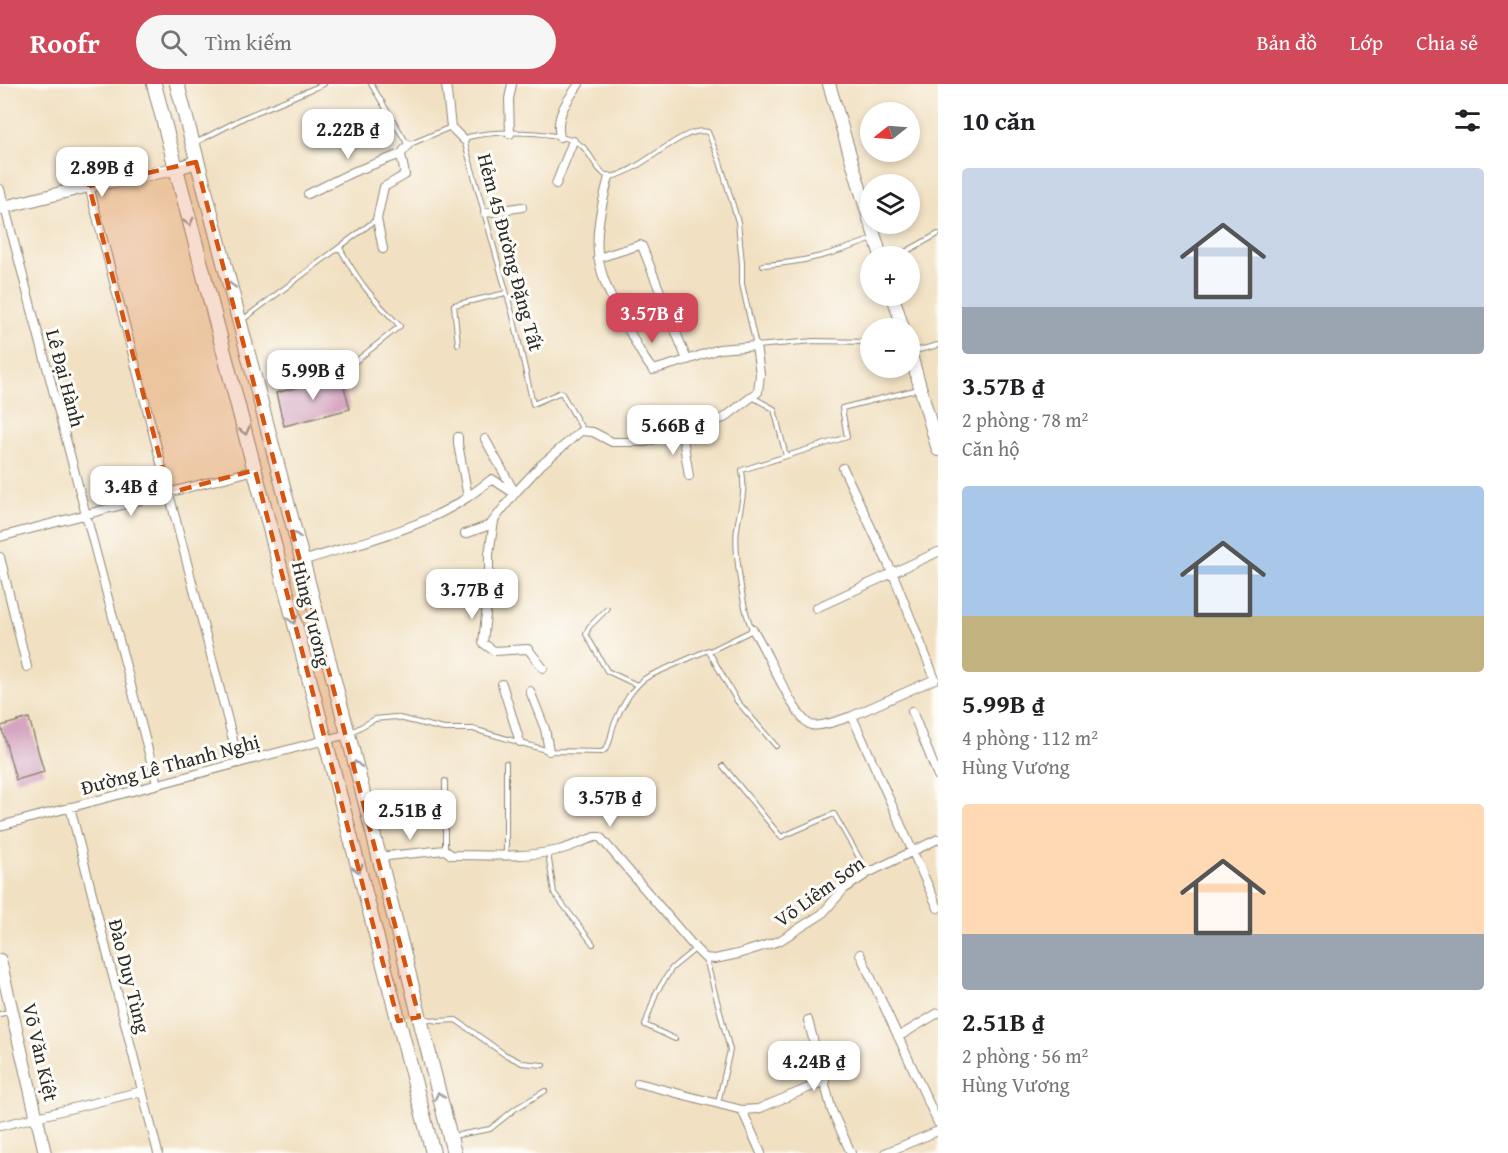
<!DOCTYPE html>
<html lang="vi">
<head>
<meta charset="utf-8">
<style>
  body { margin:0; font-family:"Gentium Book Plus",serif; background:#f6f6f6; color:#202124; height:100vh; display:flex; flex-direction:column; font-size:22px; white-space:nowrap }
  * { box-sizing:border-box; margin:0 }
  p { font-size:20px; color:#757577 }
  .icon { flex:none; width:33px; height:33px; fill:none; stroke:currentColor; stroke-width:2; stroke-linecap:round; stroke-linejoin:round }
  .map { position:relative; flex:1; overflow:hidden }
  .sheet { display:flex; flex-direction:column; background:#fff; width:570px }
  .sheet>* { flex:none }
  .needle { width:39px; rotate:253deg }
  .tools { position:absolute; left:860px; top:18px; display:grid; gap:12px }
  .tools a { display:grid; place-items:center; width:60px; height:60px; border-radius:50%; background:#fff; box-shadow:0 3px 9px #0003; font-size:30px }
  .price { position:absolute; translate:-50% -51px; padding:0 14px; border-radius:12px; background:#fff; color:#222; font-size:20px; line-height:39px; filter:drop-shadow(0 2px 3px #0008) }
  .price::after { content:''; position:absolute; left:50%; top:36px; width:18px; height:14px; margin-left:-9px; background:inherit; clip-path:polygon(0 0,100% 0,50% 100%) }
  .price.active { background:#d1495b; color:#fff }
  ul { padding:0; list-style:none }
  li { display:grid; align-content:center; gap:12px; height:318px; padding:0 24px }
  li span { display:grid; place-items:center; height:186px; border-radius:6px; color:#555 }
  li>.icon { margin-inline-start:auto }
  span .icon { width:108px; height:108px; fill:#fffc; stroke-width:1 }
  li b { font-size:26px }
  h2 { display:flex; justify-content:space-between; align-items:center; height:72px; padding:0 24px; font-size:26px }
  header { display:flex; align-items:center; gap:36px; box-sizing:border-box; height:84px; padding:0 30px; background:#d1495b; color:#fff }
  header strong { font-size:28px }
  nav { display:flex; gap:33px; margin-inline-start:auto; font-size:21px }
  .search { width:420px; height:54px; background:#f6f6f6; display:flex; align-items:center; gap:15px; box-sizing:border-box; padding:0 21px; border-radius:33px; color:#757577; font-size:22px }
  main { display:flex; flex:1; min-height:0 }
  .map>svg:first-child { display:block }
  .building { fill:#cf99ba }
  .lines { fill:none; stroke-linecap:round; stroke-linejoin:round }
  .lane-casing { stroke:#8e8676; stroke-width:6 }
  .street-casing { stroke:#8e8676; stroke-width:10 }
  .secondary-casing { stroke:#8e8676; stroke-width:14 }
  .primary-casing { stroke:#8e8676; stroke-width:16 }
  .lane { stroke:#fff; stroke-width:4 }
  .street { stroke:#fff; stroke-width:8 }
  .secondary { stroke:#fff; stroke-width:12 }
  .primary { stroke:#fff; stroke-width:14 }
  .oneway { stroke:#a0a0a0 }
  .marked { fill:#d5540f; fill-opacity:0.2; stroke:#d5540f; stroke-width:4.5; stroke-dasharray:12 8; stroke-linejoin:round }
  .labels { text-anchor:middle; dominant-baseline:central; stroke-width:6; stroke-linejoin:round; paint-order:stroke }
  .street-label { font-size:20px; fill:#2b2b2b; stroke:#fdfcf7 }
</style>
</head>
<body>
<header>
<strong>Roofr</strong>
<div class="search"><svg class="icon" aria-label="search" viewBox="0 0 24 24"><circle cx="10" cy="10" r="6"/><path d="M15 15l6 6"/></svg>Tìm kiếm</div>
<nav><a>Bản đồ</a><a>Lớp</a><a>Chia sẻ</a></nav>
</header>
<main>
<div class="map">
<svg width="938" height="1069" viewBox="0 0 938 1069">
  <rect width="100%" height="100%" fill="#fdfcf7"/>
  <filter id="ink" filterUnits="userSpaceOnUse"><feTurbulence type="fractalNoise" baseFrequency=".0167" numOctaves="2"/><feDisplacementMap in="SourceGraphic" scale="12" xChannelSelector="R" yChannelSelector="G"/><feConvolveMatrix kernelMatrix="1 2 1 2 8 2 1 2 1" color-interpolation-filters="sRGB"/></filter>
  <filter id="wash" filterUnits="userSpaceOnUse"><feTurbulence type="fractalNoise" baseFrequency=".008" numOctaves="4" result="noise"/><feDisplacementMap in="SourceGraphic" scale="24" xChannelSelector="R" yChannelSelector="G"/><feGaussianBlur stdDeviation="1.35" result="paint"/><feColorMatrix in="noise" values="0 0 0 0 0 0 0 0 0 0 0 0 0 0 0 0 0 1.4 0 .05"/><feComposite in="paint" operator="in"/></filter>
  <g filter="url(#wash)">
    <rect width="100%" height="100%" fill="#f1e0c1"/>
    <g id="blocks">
      <!-- building -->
      <path class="building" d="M 341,292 L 350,325 L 284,342 L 276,309 Z
        M 29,634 L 44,688 L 16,696 L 1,642 Z"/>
    </g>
  </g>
  <g filter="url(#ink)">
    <use href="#blocks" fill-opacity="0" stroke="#8e8676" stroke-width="1.5"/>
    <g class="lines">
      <!-- lane casing -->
      <g class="lane-casing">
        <path id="lane" d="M 371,0 L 408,61 L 451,43
          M 197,58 L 245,33 L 324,0
          M 340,164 C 358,198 373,215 400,242 L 346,285
          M 898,172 L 938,150
          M 763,181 C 804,179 835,169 873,155
          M 241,237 L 377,135
          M 458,260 L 454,221 L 506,209
          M 911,268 L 938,261
          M 754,314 L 774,325 L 786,372
          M 583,346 L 561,308 L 533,320 L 513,232 L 464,56 L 468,53 C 494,47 560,45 582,62 C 592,71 596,87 609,93 C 640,90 681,41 708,48 L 720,78 L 738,138 L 742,179 L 742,200 L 756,262 L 814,257 L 870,258
          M 607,525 L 589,543 L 586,550 L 607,587 L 637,601
          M 710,567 L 753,546 C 743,531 734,464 737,445 C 740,421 746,412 742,386 L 847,353 L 842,324 L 919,305
          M 350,649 L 375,635 L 395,633 L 444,645 L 473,645 L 549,667 L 602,668 C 612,662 610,648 615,638 C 621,623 634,600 649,592 L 708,566 L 737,617 L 776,662
          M 723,682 L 781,753 L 834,730 L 868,789
          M 445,766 L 445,697
          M 548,769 L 554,809 L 593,860
          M 506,770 L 506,679
          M 706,875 L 730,966 L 718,1019
          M 0,930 L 11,927
          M 422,934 L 438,937 L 456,936 L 504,970 L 522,979 L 543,981
          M 675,955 L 645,941 L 656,909 L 672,884 L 695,865
          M 453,1052 L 490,1045 L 515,1025 L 545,1007"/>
      </g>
      <!-- street casing -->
      <g class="street-casing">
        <path id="street" d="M 446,0 L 451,43 L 464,56
          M 510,50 L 509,15 L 512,0
          M 560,53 C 555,31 567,17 579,0
          M 609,93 C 591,160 592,182 627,243 C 635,257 642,274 653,286 L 687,276
          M 556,100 L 573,57
          M 89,102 L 239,679
          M 0,105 L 157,700
          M 308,110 L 353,88 L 401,70
          M 485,129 L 522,123
          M 383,165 L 377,135 L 384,103 L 405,91 L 401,70 L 408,61
          M 682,348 L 689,392
          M 485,355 L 515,409
          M 843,384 L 893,490 L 935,595 L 852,632
          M 468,413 L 492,395 L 512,408
          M 494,437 L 489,470 L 489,501 L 483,559 L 494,567 L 528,565 L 543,584
          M 465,450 L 490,441 L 515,409 L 541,381 L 581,347 L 593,348 L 612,358 L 645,358 L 724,334 L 758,308 L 760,290 L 756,262 L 719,265 L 687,276 L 642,162 L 640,161 L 598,174
          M 0,453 L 255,386
          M 0,473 L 27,583
          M 302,477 C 358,459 419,446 468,413 L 458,360 L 458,353
          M 816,524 L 938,468
          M 753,546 C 766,564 794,634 811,641 C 819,644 843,635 852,632 L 938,824
          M 502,600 L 520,658
          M 530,607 L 545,645 L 549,667
          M 912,627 L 938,692
          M 70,723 L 158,1069
          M 0,742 L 348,650
          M 378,773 L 445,766 L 451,771 C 486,771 525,774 559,766 C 571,763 583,757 595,753 L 600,753 L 696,865 L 705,874 L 715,875 L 738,870 L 779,857 L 822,830 L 844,805 L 868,789 L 938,755
          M 860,870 L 938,1039
          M 808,936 L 832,1027 L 851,1069
          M 898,953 L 938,929
          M 638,999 L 742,1026 L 758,1025 L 825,997
          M 742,1026 L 761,1069
          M 0,1042 L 142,1007
          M 885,1069 L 938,1047"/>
      </g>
      <!-- secondary casing -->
      <g class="secondary-casing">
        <path id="secondary" d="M 829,0 L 870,138
          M 0,124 L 89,102 L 175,85 L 196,78
          M 871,140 L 881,172
          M 893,212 L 903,244
          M 909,264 L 938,366
          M 0,876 L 45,1069"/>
      </g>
      <!-- primary casing -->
      <g class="primary-casing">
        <path id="primary" d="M 154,0 L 433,1069
          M 177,0 L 348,650 L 454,1069"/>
      </g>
      <!-- lane -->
      <use href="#lane" class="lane"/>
      <!-- street -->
      <use href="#street" class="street"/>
      <!-- secondary -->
      <use href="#secondary" class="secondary"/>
      <!-- primary -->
      <use href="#primary" class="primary"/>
    </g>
    <!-- one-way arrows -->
    <defs><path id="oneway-chevron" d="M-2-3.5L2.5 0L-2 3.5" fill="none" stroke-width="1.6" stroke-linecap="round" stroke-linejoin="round" transform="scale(1.5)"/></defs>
    <g class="oneway">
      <use href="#oneway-chevron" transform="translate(189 138) rotate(75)"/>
      <use href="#oneway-chevron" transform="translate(230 202) rotate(-105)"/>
      <use href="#oneway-chevron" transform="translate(245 347) rotate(75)"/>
      <use href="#oneway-chevron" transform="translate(295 452) rotate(-105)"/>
      <use href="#oneway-chevron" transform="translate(293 536) rotate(76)"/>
      <use href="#oneway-chevron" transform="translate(356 681) rotate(-103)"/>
      <use href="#oneway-chevron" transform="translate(358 785) rotate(75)"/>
      <use href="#oneway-chevron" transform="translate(439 1012) rotate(-104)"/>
    </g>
  </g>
  <!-- marked area -->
  <path class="marked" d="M 196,78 L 419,933 L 398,937 L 255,386 L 169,409 L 89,102 Z"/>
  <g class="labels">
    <!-- street labels -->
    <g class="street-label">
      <text transform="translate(511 168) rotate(75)">Hẻm 45 Đường Đặng Tất</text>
      <text transform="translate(66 294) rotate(75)">Lê Đại Hành</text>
      <text transform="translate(312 530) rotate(76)">Hùng Vương</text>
      <text transform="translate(170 680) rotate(-15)">Đường Lê Thanh Nghị</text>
      <text transform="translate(819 807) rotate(-36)">Võ Liêm Sơn</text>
      <text transform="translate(130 892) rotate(76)">Đào Duy Tùng</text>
      <text transform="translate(41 968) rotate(77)">Võ Văn Kiệt</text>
    </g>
  </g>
</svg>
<div class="tools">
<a><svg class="needle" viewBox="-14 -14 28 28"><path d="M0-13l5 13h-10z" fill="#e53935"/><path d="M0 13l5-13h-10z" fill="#757577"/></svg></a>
<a><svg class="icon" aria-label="layers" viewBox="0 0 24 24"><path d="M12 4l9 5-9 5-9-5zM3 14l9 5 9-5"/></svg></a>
<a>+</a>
<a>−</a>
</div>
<b class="price" style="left:348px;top:76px">2.22B ₫</b>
<b class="price" style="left:102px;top:114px">2.89B ₫</b>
<b class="price active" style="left:652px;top:260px">3.57B ₫</b>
<b class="price" style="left:313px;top:317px">5.99B ₫</b>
<b class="price" style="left:673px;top:372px">5.66B ₫</b>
<b class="price" style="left:131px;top:433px">3.4B ₫</b>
<b class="price" style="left:472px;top:536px">3.77B ₫</b>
<b class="price" style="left:610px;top:744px">3.57B ₫</b>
<b class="price" style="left:410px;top:757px">2.51B ₫</b>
<b class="price" style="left:814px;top:1008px">4.24B ₫</b>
</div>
<section class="sheet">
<h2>10 căn<svg class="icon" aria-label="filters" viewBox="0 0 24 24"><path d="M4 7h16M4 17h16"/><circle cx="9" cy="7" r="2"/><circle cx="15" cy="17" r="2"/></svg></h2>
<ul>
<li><span style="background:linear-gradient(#c9d6e8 75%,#9aa5b1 0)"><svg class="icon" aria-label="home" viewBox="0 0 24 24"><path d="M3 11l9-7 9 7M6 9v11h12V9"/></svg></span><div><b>3.57B ₫</b><p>2 phòng · 78 m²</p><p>Căn hộ</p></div></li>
<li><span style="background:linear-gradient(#a9c7e8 70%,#c2b280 0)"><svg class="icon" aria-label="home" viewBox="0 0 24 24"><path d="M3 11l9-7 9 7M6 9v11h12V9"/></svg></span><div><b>5.99B ₫</b><p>4 phòng · 112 m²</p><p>Hùng Vương</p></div></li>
<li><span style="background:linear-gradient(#ffd9b3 70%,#9aa5b1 0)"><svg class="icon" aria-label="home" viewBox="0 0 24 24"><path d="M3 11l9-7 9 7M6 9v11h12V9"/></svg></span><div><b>2.51B ₫</b><p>2 phòng · 56 m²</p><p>Hùng Vương</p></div></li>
</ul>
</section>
</main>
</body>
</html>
